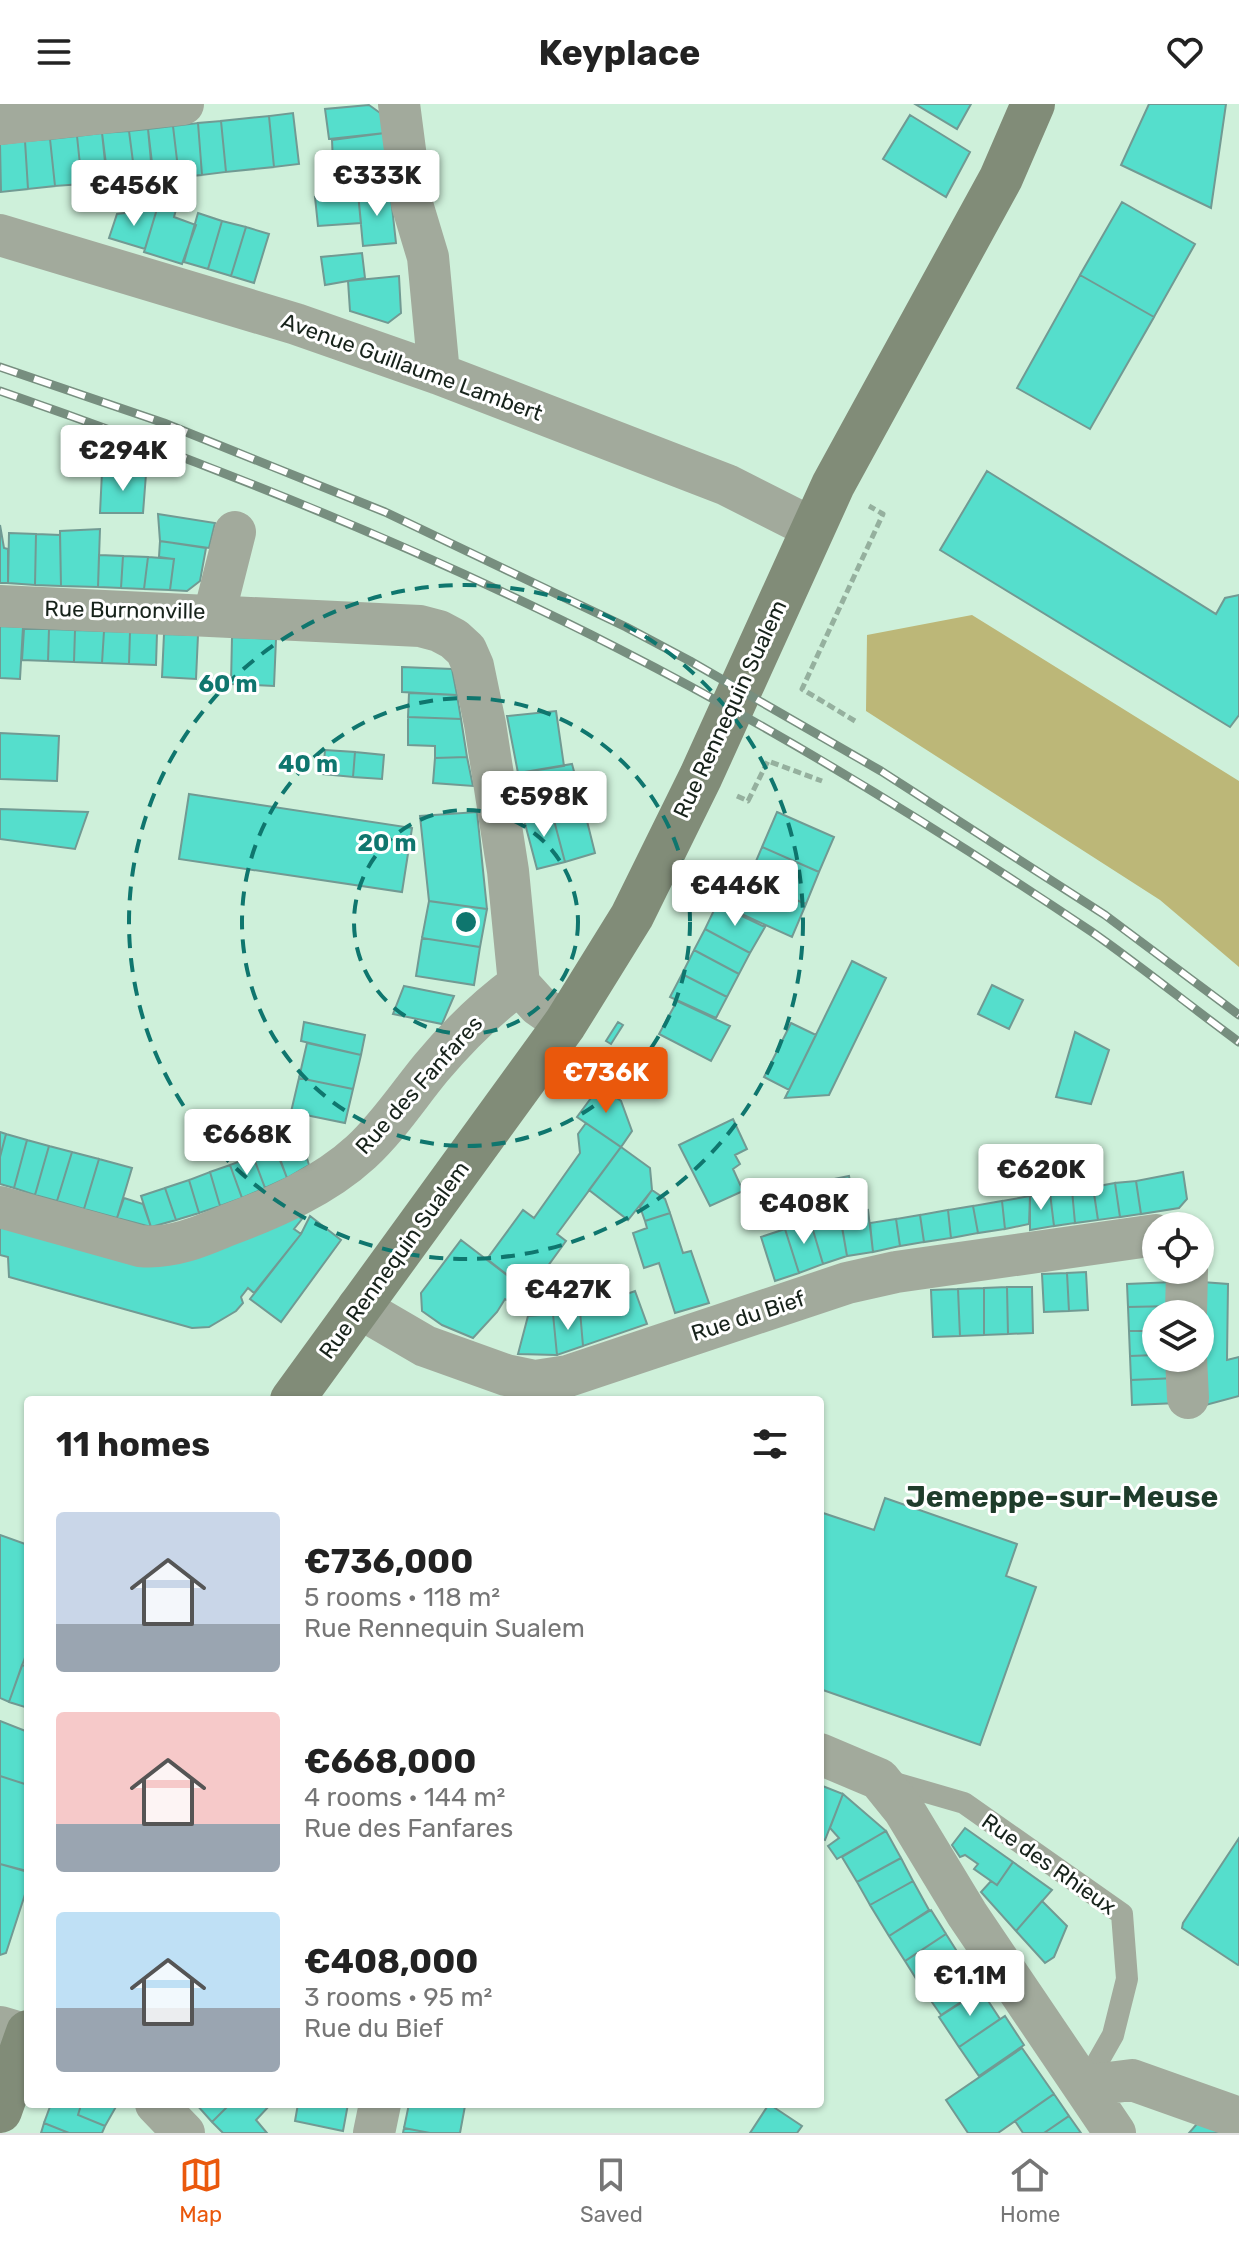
<!DOCTYPE html>
<html lang="en">
<head>
<meta charset="utf-8">
<style>
  body { margin:0; font-family:Rubik,sans-serif; background:#f2f2f2; color:#222; height:100vh; display:flex; flex-direction:column; font-size:30px; white-space:nowrap }
  * { box-sizing:border-box; margin:0 }
  p { font-size:26px; color:#767676 }
  .icon { flex:none; width:44px; height:44px; fill:none; stroke:currentColor; stroke-width:2; stroke-linecap:round; stroke-linejoin:round }
  .map { position:relative; flex:1; overflow:hidden }
  .details { position:absolute; left:24px; top:1292px; width:800px; height:712px; display:flex; flex-direction:column; background:#fff; border-radius:8px; box-shadow:0 2px 6px #0004 }
  .details>* { flex:none }
  .buttons { position:absolute; left:1142px; top:1108px; display:grid; gap:16px }
  .buttons a { display:grid; place-items:center; width:72px; height:72px; border-radius:50%; background:#fff; box-shadow:0 2px 6px #0004; font-size:40px }
  .price { position:absolute; translate:-50% -68px; padding:0 18px; border-radius:8px; background:#fff; color:#222; font-size:26px; line-height:52px; filter:drop-shadow(0 2px 4px #0008) }
  .price::after { content:''; position:absolute; left:50%; top:48px; width:24px; height:18px; margin-left:-12px; background:inherit; clip-path:polygon(0 0,100% 0,50% 100%) }
  .price.active { background:#ea580c; color:#fff }
  ul { padding:0; list-style:none }
  li { display:flex; align-items:center; gap:24px; height:200px; padding:0 32px }
  li span { display:grid; place-items:center; flex:none; width:224px; height:160px; border-radius:8px; color:#555 }
  li>.icon { margin-inline-start:auto }
  span .icon { width:96px; height:96px; fill:#fffc; stroke-width:1 }
  li b { font-size:34px }
  h2 { display:flex; justify-content:space-between; align-items:center; height:96px; padding:0 32px; font-size:34px }
  header { display:flex; justify-content:space-between; align-items:center; height:104px; padding:0 32px; background:#fff; font-size:36px; font-weight:700 }
  .tabs { display:flex; justify-content:space-around; align-items:center; height:112px; border-top:2px solid #e0e0e0; background:#fff; font-size:22px; color:#767676 }
  .tabs a { display:grid; justify-items:center; gap:4px }
  .tabs .active { color:#ea580c }
  .map>svg:first-child { display:block }
  .green { fill:#bcb778 }
  .building { fill:#55decc; stroke:#719a93; stroke-width:2 }
  .lines { fill:none; stroke-linecap:round; stroke-linejoin:round }
  .path { stroke:#95b09e; stroke-width:5; stroke-dasharray:8 4; stroke-linecap:butt }
  .lane { stroke:#a2aa9c; stroke-width:22 }
  .street { stroke:#a2aa9c; stroke-width:42 }
  .secondary { stroke:#818c78; stroke-width:44 }
  .rail-casing { stroke:#778e7f; stroke-width:9 }
  .rail { stroke:#fff; stroke-width:6; stroke-dasharray:18; stroke-linecap:butt }
  .ring { fill:none; stroke:#0f766e; stroke-width:4; stroke-dasharray:14 10 }
  .labels { text-anchor:middle; dominant-baseline:central; stroke-width:6; stroke-linejoin:round; paint-order:stroke }
  .street-label { font-size:22px; fill:#17231b; stroke:#fff }
  .district-label { font-size:30px; font-weight:bold; fill:#1f3c2b; stroke:#fff }
  .centre { fill:#0f766e; stroke:#fff; stroke-width:4 }
  .ring-label { font-size:24px; text-anchor:middle; font-weight:bold; fill:#0f766e; stroke:#fff; stroke-width:6; stroke-linejoin:round; paint-order:stroke }
</style>
</head>
<body>
<header><svg class="icon" aria-label="menu" viewBox="0 0 24 24"><path d="M4 6h16M4 12h16M4 18h16"/></svg>Keyplace<svg class="icon" aria-label="heart" viewBox="0 0 24 24"><path d="M12 20l-8-8c-3-5 5-10 8-4 3-6 11-1 8 4z"/></svg></header>
<div class="map">
<svg width="1239" height="2029" viewBox="0 0 1239 2029">
  <rect width="100%" height="100%" fill="#cef0da"/>
  <!-- green -->
  <path class="green" d="M 972,511 L 1239,677 L 1239,863 L 1160,796 L 866,607 L 867,531 Z"/>
  <!-- building -->
  <path class="building" d="M 915,0 L 971,0 L 957,25 Z
    M 1149,0 L 1226,0 L 1211,104 L 1121,61 Z
    M 369,1 L 383,11 L 385,29 L 329,35 L 325,5 Z
    M 293,9 L 299,60 L 274,63 L 269,12 Z
    M 910,11 L 970,48 L 946,93 L 883,55 Z
    M 269,12 L 274,63 L 226,68 L 221,17 Z
    M 221,17 L 226,68 L 202,71 L 198,19 Z
    M 198,19 L 202,71 L 179,73 L 173,22 Z
    M 173,22 L 179,73 L 154,76 L 148,25 Z
    M 148,25 L 153,79 L 136,81 L 129,27 Z
    M 129,27 L 136,81 L 109,84 L 102,29 Z
    M 102,29 L 107,77 L 82,80 L 77,32 Z
    M 385,29 L 386,54 L 333,59 L 332,36 Z
    M 77,32 L 82,80 L 55,82 L 50,35 Z
    M 50,35 L 55,82 L 28,85 L 25,37 Z
    M 25,37 L 28,85 L 1,88 L 0,40 Z
    M 386,54 L 389,78 L 336,84 L 333,59 Z
    M 390,85 L 396,139 L 363,142 L 358,89 Z
    M 333,89 L 358,89 L 361,119 L 318,122 L 315,93 Z
    M 1122,98 L 1195,140 L 1154,213 L 1080,171 Z
    M 177,102 L 174,113 L 196,121 L 182,160 L 144,148 L 157,105 Z
    M 157,105 L 145,145 L 109,134 L 117,110 Z
    M 198,109 L 222,117 L 208,165 L 184,158 Z
    M 222,117 L 246,123 L 231,172 L 208,165 Z
    M 246,123 L 269,130 L 254,179 L 231,172 Z
    M 362,149 L 365,174 L 325,181 L 321,153 Z
    M 1080,171 L 1154,213 L 1090,325 L 1017,284 Z
    M 399,172 L 401,209 L 388,219 L 350,207 L 348,177 Z
    M 987,367 L 1216,510 L 1225,494 L 1239,491 L 1239,611 L 1230,623 L 940,446 Z
    M 102,368 L 146,370 L 143,409 L 100,409 Z
    M 158,410 L 215,419 L 209,444 L 160,437 Z
    M 0,421 L 4,444 L 8,445 L 8,479 L 0,479 Z
    M 100,425 L 98,483 L 61,482 L 60,427 Z
    M 9,429 L 36,430 L 35,481 L 8,479 Z
    M 36,430 L 60,431 L 61,482 L 35,481 Z
    M 160,437 L 206,444 L 200,477 L 187,487 L 170,486 L 174,455 L 159,453 Z
    M 99,451 L 123,452 L 121,484 L 98,483 Z
    M 123,452 L 148,453 L 144,485 L 121,484 Z
    M 148,453 L 174,455 L 170,486 L 144,485 Z
    M 0,522 L 23,523 L 20,575 L 0,574 Z
    M 24,525 L 49,525 L 48,557 L 22,556 Z
    M 49,525 L 75,526 L 74,558 L 48,557 Z
    M 75,526 L 104,527 L 102,559 L 74,558 Z
    M 104,527 L 130,528 L 129,560 L 102,559 Z
    M 130,528 L 157,529 L 156,561 L 129,560 Z
    M 164,530 L 198,531 L 196,575 L 162,573 Z
    M 232,533 L 276,535 L 274,582 L 231,580 Z
    M 402,563 L 452,565 L 457,591 L 402,588 Z
    M 409,589 L 457,591 L 461,615 L 408,613 Z
    M 556,607 L 564,662 L 518,669 L 507,612 Z
    M 408,613 L 461,615 L 467,653 L 435,654 L 435,642 L 408,641 Z
    M 0,629 L 59,632 L 57,677 L 0,675 Z
    M 325,646 L 355,648 L 353,673 L 323,670 Z
    M 355,648 L 384,651 L 382,675 L 353,673 Z
    M 467,653 L 473,682 L 433,679 L 435,654 Z
    M 572,660 L 582,697 L 523,712 L 518,669 Z
    M 189,690 L 412,724 L 402,788 L 179,755 Z
    M 582,697 L 595,749 L 565,758 L 551,705 Z
    M 0,705 L 88,708 L 75,745 L 0,735 Z
    M 551,705 L 565,758 L 537,765 L 523,712 Z
    M 477,708 L 487,805 L 429,797 L 420,712 Z
    M 777,708 L 834,733 L 819,768 L 762,743 Z
    M 762,743 L 819,768 L 806,800 L 748,776 Z
    M 748,776 L 806,800 L 792,833 L 735,807 Z
    M 429,797 L 487,805 L 480,843 L 422,834 Z
    M 717,800 L 765,823 L 750,849 L 705,825 Z
    M 705,825 L 750,849 L 739,870 L 694,846 Z
    M 422,834 L 480,843 L 474,881 L 416,872 Z
    M 694,846 L 739,870 L 727,893 L 682,870 Z
    M 852,857 L 886,874 L 829,991 L 785,994 Z
    M 682,870 L 727,893 L 716,914 L 670,893 Z
    M 992,881 L 1023,896 L 1009,925 L 978,910 Z
    M 404,882 L 454,892 L 442,920 L 393,910 Z
    M 677,897 L 730,922 L 711,957 L 659,930 Z
    M 304,918 L 365,931 L 361,951 L 301,937 Z
    M 618,918 L 623,921 L 611,940 L 606,937 Z
    M 791,919 L 816,931 L 789,986 L 764,973 Z
    M 1075,928 L 1109,946 L 1091,1000 L 1056,993 Z
    M 307,939 L 361,951 L 353,985 L 299,974 Z
    M 299,974 L 353,985 L 345,1019 L 291,1008 Z
    M 593,977 L 621,997 L 632,1027 L 621,1043 L 577,1013 L 591,994 L 585,985 Z
    M 733,1015 L 747,1045 L 735,1051 L 740,1060 L 733,1065 L 743,1087 L 710,1102 L 679,1041 Z
    M 586,1019 L 621,1043 L 557,1130 L 566,1137 L 529,1188 L 487,1155 L 523,1106 L 534,1114 L 580,1049 L 578,1030 Z
    M 0,1028 L 6,1030 L 0,1053 Z
    M 6,1030 L 27,1036 L 14,1084 L 0,1080 L 0,1053 Z
    M 300,1032 L 309,1061 L 287,1074 L 275,1041 Z
    M 27,1036 L 49,1042 L 35,1091 L 14,1084 Z
    M 49,1042 L 72,1048 L 57,1097 L 35,1091 Z
    M 621,1043 L 650,1064 L 652,1086 L 628,1116 L 589,1086 Z
    M 275,1044 L 287,1074 L 265,1084 L 253,1052 Z
    M 72,1048 L 99,1055 L 84,1105 L 57,1097 Z
    M 253,1052 L 265,1084 L 242,1094 L 230,1061 Z
    M 99,1055 L 132,1064 L 117,1114 L 84,1105 Z
    M 230,1061 L 242,1094 L 220,1102 L 210,1068 Z
    M 210,1068 L 220,1102 L 199,1109 L 189,1076 Z
    M 1183,1068 L 1187,1095 L 1179,1104 L 1141,1110 L 1136,1077 Z
    M 849,1072 L 856,1108 L 868,1106 L 873,1148 L 847,1152 L 834,1075 Z
    M 189,1076 L 199,1109 L 176,1116 L 165,1084 Z
    M 1136,1077 L 1141,1110 L 1120,1113 L 1115,1079 Z
    M 1115,1079 L 1120,1113 L 1098,1116 L 1093,1083 Z
    M 1093,1083 L 1098,1116 L 1075,1119 L 1072,1086 Z
    M 165,1084 L 176,1116 L 151,1123 L 141,1092 Z
    M 652,1086 L 665,1095 L 670,1109 L 645,1117 L 640,1103 Z
    M 1072,1086 L 1075,1119 L 1054,1122 L 1050,1089 Z
    M 1050,1089 L 1054,1122 L 1030,1126 L 1030,1092 Z
    M 1030,1092 L 1029,1120 L 1005,1125 L 1002,1097 Z
    M 124,1094 L 143,1100 L 151,1123 L 117,1114 Z
    M 1002,1097 L 1005,1125 L 978,1129 L 973,1102 Z
    M 973,1102 L 978,1129 L 951,1134 L 948,1106 Z
    M 839,1106 L 847,1152 L 823,1160 L 810,1116 Z
    M 948,1106 L 951,1134 L 924,1138 L 920,1111 Z
    M 670,1109 L 683,1149 L 691,1147 L 709,1199 L 675,1209 L 659,1159 L 644,1164 L 633,1129 L 647,1124 L 645,1117 Z
    M 295,1110 L 302,1115 L 294,1125 L 301,1130 L 254,1189 L 248,1184 L 241,1193 L 243,1199 L 236,1207 L 209,1223 L 192,1224 L 9,1173 L 8,1153 L 0,1151 L 0,1120 L 149,1162 Z
    M 920,1111 L 924,1138 L 900,1142 L 896,1115 Z
    M 310,1112 L 341,1136 L 281,1218 L 250,1195 L 301,1130 Z
    M 896,1115 L 900,1142 L 873,1148 L 870,1119 Z
    M 810,1116 L 823,1160 L 799,1169 L 785,1125 Z
    M 785,1125 L 799,1169 L 775,1177 L 761,1133 Z
    M 461,1136 L 529,1188 L 519,1203 L 505,1195 L 497,1208 L 473,1234 L 442,1221 L 422,1207 L 421,1189 Z
    M 549,1164 L 595,1165 L 594,1191 L 532,1189 Z
    M 1086,1168 L 1088,1206 L 1069,1207 L 1067,1169 Z
    M 1067,1169 L 1069,1207 L 1044,1208 L 1042,1170 Z
    M 1174,1178 L 1174,1202 L 1128,1203 L 1127,1180 Z
    M 1202,1178 L 1228,1180 L 1227,1256 L 1239,1253 L 1239,1292 L 1202,1302 Z
    M 1007,1183 L 1032,1183 L 1033,1229 L 1008,1230 Z
    M 1007,1183 L 1008,1230 L 984,1231 L 984,1184 Z
    M 984,1184 L 984,1231 L 960,1232 L 958,1185 Z
    M 958,1185 L 960,1232 L 933,1233 L 931,1186 Z
    M 635,1187 L 647,1220 L 583,1242 L 580,1207 Z
    M 1174,1202 L 1175,1210 L 1156,1210 L 1156,1227 L 1129,1227 L 1128,1203 Z
    M 580,1207 L 583,1242 L 557,1251 L 553,1210 Z
    M 553,1210 L 557,1251 L 518,1250 L 528,1212 Z
    M 1129,1227 L 1156,1227 L 1156,1251 L 1130,1252 Z
    M 1156,1251 L 1156,1254 L 1176,1254 L 1177,1274 L 1131,1276 L 1130,1252 Z
    M 1177,1274 L 1178,1299 L 1132,1301 L 1131,1276 Z
    M 885,1394 L 1017,1440 L 1006,1472 L 1036,1483 L 980,1641 L 820,1585 L 820,1408 L 874,1426 Z
    M 0,1431 L 28,1441 L 28,1545 L 9,1598 L 0,1594 Z
    M 22,1561 L 28,1563 L 28,1604 L 9,1598 Z
    M 0,1617 L 28,1628 L 28,1681 L 0,1672 Z
    M 0,1672 L 28,1681 L 27,1767 L 0,1760 Z
    M 820,1681 L 843,1690 L 825,1736 L 820,1734 Z
    M 843,1690 L 886,1727 L 837,1755 L 828,1742 L 839,1734 L 830,1724 Z
    M 965,1724 L 1013,1758 L 997,1781 L 974,1765 L 978,1760 L 965,1751 L 960,1753 L 952,1741 Z
    M 886,1727 L 901,1754 L 857,1778 L 842,1753 Z
    M 1239,1734 L 1239,1860 L 1238,1861 L 1182,1824 L 1183,1819 Z
    M 901,1754 L 913,1777 L 870,1801 L 857,1778 Z
    M 1013,1758 L 1052,1786 L 1016,1827 L 981,1788 L 991,1777 L 997,1781 Z
    M 0,1760 L 28,1768 L 28,1781 L 6,1849 L 0,1851 Z
    M 913,1777 L 929,1806 L 889,1832 L 870,1801 Z
    M 1042,1797 L 1067,1822 L 1054,1853 L 1045,1859 L 1016,1827 Z
    M 931,1806 L 946,1830 L 905,1857 L 889,1832 Z
    M 946,1830 L 963,1857 L 922,1884 L 905,1857 Z
    M 963,1857 L 981,1885 L 941,1911 L 922,1884 Z
    M 981,1886 L 1000,1915 L 959,1943 L 939,1913 Z
    M 1005,1912 L 1024,1941 L 979,1972 L 959,1943 Z
    M 1022,1944 L 1054,1990 L 998,2029 L 968,2029 L 946,1996 Z
    M 1054,1990 L 1069,2012 L 1044,2029 L 1023,2029 L 1015,2017 Z
    M 51,2000 L 81,2001 L 78,2011 L 105,2022 L 102,2029 L 69,2029 L 44,2019 Z
    M 78,2000 L 116,2000 L 117,2001 L 105,2022 L 78,2011 L 81,2001 Z
    M 196,2000 L 230,2000 L 212,2018 Z
    M 230,2000 L 271,2000 L 256,2016 L 267,2029 L 223,2029 L 212,2018 Z
    M 298,2000 L 348,2000 L 343,2027 L 295,2017 Z
    M 409,2000 L 465,2002 L 460,2029 L 430,2029 L 404,2024 Z
    M 769,2000 L 802,2022 L 797,2029 L 750,2029 Z
    M 1069,2012 L 1081,2029 L 1044,2029 Z
    M 1203,2013 L 1239,2029 L 1189,2029 Z
    M 44,2019 L 69,2029 L 41,2029 Z
    M 404,2024 L 430,2029 L 403,2029 Z"/>
  <g class="lines">
    <!-- path -->
    <path class="path" d="M 855,617 L 802,585 L 883,410 L 869,402
      M 737,692 L 748,697 L 768,657 L 822,677"/>
    <!-- lane -->
    <path class="lane" d="M 888,1677 L 964,1699 L 1122,1810 L 1127,1875 L 1113,1931 L 1084,1982"/>
    <!-- street -->
    <path class="street" d="M 399,0 L 412,100 L 428,153 L 439,270
      M 0,20 L 183,0
      M 0,131 L 296,220 L 439,270 L 727,381 L 812,424
      M 0,502 L 420,522 L 439,527 L 454,535 L 466,546 L 473,562 L 485,620 L 508,767 L 519,880 L 538,901 L 565,920
      M 214,511 L 235,428
      M 0,1103 L 140,1142 C 171,1145 200,1133 228,1121 C 274,1104 324,1082 361,1048 C 388,1023 408,992 431,964 C 457,933 486,904 519,880
      M 358,1203 L 425,1242 L 506,1271 L 535,1277 L 568,1272 L 847,1179 L 896,1168 L 1156,1131
      M 1186,1210 L 1187,1166
      M 1186,1254 L 1188,1294
      M 820,1650 L 879,1675 L 904,1706 L 967,1810 L 1115,2029
      M 0,1923 L 27,1931
      M 1084,1982 L 1132,1976 L 1239,2014
      M 156,2000 L 184,2029
      M 374,2029 L 380,2000"/>
    <!-- secondary -->
    <path class="secondary" d="M 292,1296 L 565,920 L 632,812 L 701,672 L 833,381 L 1001,74 L 1033,0
      M 0,2007 L 28,1928"/>
    <!-- rail casing -->
    <g class="rail-casing">
      <path id="rail" d="M 0,263 L 164,319 L 385,408 L 626,523 L 690,557 L 881,667 L 1105,811 L 1239,911
        M 0,287 C 211,360 420,443 619,545 C 782,628 940,726 1092,828 C 1142,863 1190,902 1239,938"/>
    </g>
    <!-- rail -->
    <use href="#rail" class="rail"/>
  </g>
  <!-- distance rings -->
  <g class="ring">
    <circle cx="466" cy="818" r="112"/>
    <circle cx="466" cy="818" r="224"/>
    <circle cx="466" cy="818" r="337"/>
  </g>
  <g class="labels">
    <!-- street labels -->
    <g class="street-label">
      <text transform="translate(412 263) rotate(20)">Avenue Guillaume Lambert</text>
      <text transform="translate(125 506) rotate(1)">Rue Burnonville</text>
      <text transform="translate(730 605) rotate(-65)">Rue Rennequin Sualem</text>
      <text transform="translate(419 981) rotate(-48)">Rue des Fanfares</text>
      <text transform="translate(394 1156) rotate(-54)">Rue Rennequin Sualem</text>
      <text transform="translate(748 1212) rotate(-18)">Rue du Bief</text>
      <text transform="translate(1049 1760) rotate(35)">Rue des Rhieux</text>
    </g>
    <!-- district labels -->
    <g class="district-label">
      <text x="1062" y="1393">Jemeppe-sur-Meuse</text>
    </g>
  </g>
  <circle cx="466" cy="818" r="12" class="centre"/>
  <g class="ring-label">
    <text x="228" y="588">60 m</text>
    <text x="308" y="668">40 m</text>
    <text x="387" y="747">20 m</text>
  </g>
</svg>
<div class="buttons">
<a><svg class="icon" aria-label="locate" viewBox="0 0 24 24"><circle cx="12" cy="12" r="6"/><path d="M12 2v4M12 18v4M2 12h4M18 12h4"/></svg></a>
<a><svg class="icon" aria-label="layers" viewBox="0 0 24 24"><path d="M12 4l9 5-9 5-9-5zM3 14l9 5 9-5"/></svg></a>
</div>
<b class="price" style="left:377px;top:114px">€333K</b>
<b class="price" style="left:134px;top:124px">€456K</b>
<b class="price" style="left:123px;top:389px">€294K</b>
<b class="price" style="left:544px;top:735px">€598K</b>
<b class="price" style="left:735px;top:824px">€446K</b>
<b class="price active" style="left:606px;top:1011px">€736K</b>
<b class="price" style="left:247px;top:1073px">€668K</b>
<b class="price" style="left:1041px;top:1108px">€620K</b>
<b class="price" style="left:804px;top:1142px">€408K</b>
<b class="price" style="left:568px;top:1228px">€427K</b>
<b class="price" style="left:970px;top:1914px">€1.1M</b>
<section class="details">
<h2>11 homes<svg class="icon" aria-label="filters" viewBox="0 0 24 24"><path d="M4 7h16M4 17h16"/><circle cx="9" cy="7" r="2"/><circle cx="15" cy="17" r="2"/></svg></h2>
<ul>
<li><span style="background:linear-gradient(#c9d6e8 70%,#9aa5b1 0)"><svg class="icon" aria-label="home" viewBox="0 0 24 24"><path d="M3 11l9-7 9 7M6 9v11h12V9"/></svg></span><div><b>€736,000</b><p>5 rooms · 118 m²</p><p>Rue Rennequin Sualem</p></div></li>
<li><span style="background:linear-gradient(#f6c9c9 70%,#9aa5b1 0)"><svg class="icon" aria-label="home" viewBox="0 0 24 24"><path d="M3 11l9-7 9 7M6 9v11h12V9"/></svg></span><div><b>€668,000</b><p>4 rooms · 144 m²</p><p>Rue des Fanfares</p></div></li>
<li><span style="background:linear-gradient(#bfe0f5 60%,#9aa5b1 0)"><svg class="icon" aria-label="home" viewBox="0 0 24 24"><path d="M3 11l9-7 9 7M6 9v11h12V9"/></svg></span><div><b>€408,000</b><p>3 rooms · 95 m²</p><p>Rue du Bief</p></div></li>
</ul>
</section>
</div>
<nav class="tabs">
<a class="active"><svg class="icon" aria-label="map" viewBox="0 0 24 24"><path d="M3 6l6-2 6 2 6-2v14l-6 2-6-2-6 2zM9 4v14M15 6v14"/></svg>Map</a>
<a><svg class="icon" aria-label="saved" viewBox="0 0 24 24"><path d="M7 4h10v16l-5-4-5 4z"/></svg>Saved</a>
<a><svg class="icon" aria-label="home" viewBox="0 0 24 24"><path d="M3 11l9-7 9 7M6 9v11h12V9"/></svg>Home</a>
</nav>
</body>
</html>
